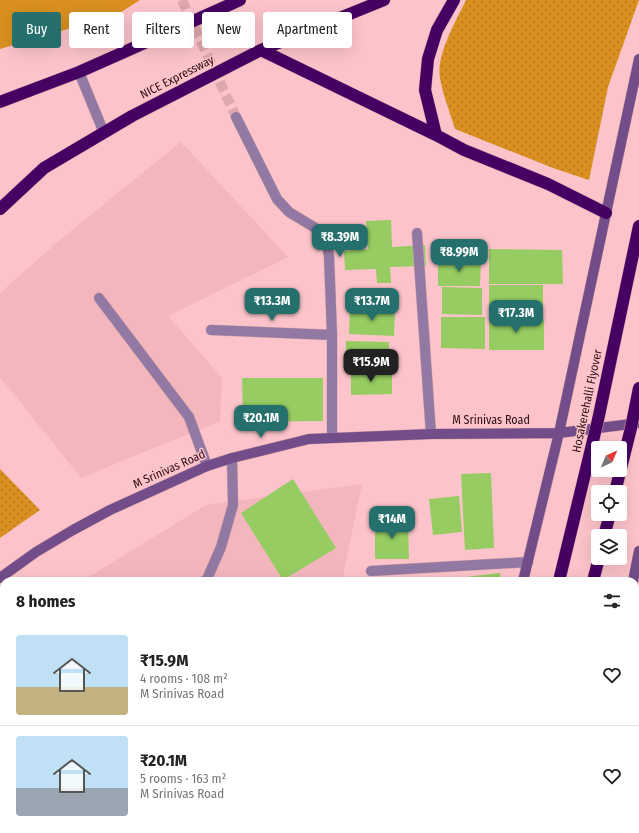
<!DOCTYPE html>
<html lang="en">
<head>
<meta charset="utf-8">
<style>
  body { margin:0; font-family:"Fira Sans Condensed",sans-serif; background:#f6f6f6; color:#222; height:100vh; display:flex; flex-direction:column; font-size:15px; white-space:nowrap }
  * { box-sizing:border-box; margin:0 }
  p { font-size:13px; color:#767676 }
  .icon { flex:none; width:22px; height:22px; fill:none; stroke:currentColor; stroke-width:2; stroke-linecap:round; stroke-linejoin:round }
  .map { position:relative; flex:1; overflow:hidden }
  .side { position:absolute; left:0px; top:577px; width:639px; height:256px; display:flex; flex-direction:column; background:#fff; border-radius:12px 12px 0 0; box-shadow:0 4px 16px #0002 }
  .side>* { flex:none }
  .hud { position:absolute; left:12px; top:12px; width:400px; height:36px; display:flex; gap:8px }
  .needle { width:26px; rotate:44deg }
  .tools { position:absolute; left:591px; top:441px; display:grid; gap:8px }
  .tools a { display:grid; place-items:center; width:36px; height:36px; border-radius:4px; background:#fff; box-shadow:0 4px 16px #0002; font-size:20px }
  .price { position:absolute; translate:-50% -34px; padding:0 9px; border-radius:8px; background:#25706d; color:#fff; font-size:13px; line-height:26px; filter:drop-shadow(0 1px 2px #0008) }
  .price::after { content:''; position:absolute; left:50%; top:24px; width:12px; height:9px; margin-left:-6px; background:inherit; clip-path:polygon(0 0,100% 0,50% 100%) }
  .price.on { background:#222; color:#fff }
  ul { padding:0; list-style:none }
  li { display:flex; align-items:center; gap:12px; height:100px; padding:0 16px }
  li+li { border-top:1px solid #e0e0e0 }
  li span { display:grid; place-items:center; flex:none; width:112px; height:80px; border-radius:4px; color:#555 }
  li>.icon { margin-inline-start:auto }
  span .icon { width:48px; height:48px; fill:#fffc; stroke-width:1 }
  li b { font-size:17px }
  h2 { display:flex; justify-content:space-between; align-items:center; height:48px; padding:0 16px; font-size:17px }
  .chip { padding:0 14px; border-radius:4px; background:#fff; box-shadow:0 4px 16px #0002; font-size:14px; line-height:36px }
  .chip.on { background:#25706d; color:#fff }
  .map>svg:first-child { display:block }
  .built { fill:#f3b6bc }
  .grass { fill:url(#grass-dots) }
  .park { fill:#d99020 }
  .building { fill:#96cc61 }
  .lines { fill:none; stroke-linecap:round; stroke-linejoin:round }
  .street-tunnel { stroke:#dda8ae; stroke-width:10; stroke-dasharray:10 5; stroke-linecap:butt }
  .lane-casing { stroke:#d7a3a9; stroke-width:11 }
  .street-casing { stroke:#d7a3a9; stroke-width:11 }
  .secondary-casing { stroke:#d7a3a9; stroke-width:11 }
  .highway-casing { stroke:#d7a3a9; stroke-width:13 }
  .lane { stroke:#9279a3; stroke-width:10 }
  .street { stroke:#9279a3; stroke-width:10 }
  .secondary { stroke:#724d89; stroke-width:10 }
  .highway { stroke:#460263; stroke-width:12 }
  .highway-bridge-casing { stroke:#d7a3a9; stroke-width:13; stroke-linecap:butt }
  .highway-bridge { stroke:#460263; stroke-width:12 }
  .labels { text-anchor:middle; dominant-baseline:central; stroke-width:3; stroke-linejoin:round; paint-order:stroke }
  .street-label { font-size:12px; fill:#2d0c12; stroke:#fcc4ca }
</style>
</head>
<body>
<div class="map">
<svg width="639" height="833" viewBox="0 0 639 833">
  <defs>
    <pattern id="grass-dots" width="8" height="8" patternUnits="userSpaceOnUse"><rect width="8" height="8" fill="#d99020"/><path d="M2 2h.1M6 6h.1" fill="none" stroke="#b0741b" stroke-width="1.8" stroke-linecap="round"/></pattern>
  </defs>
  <rect width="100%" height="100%" fill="#fcc4ca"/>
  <!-- built -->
  <path class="built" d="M 181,142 L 288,257 L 168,316 L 222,378 L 220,421 L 81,478 L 0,377 L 0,293 L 62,238 Z
    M 362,484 L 342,581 L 82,581 L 206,505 Z
    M 4,629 L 4,773 L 0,776 L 0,631 Z"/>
  <!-- grass -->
  <path class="grass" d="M 466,0 L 639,0 L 608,87 L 589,180 L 553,168 L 455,129 C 450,112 443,96 440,78 C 436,55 456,21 466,0 Z
    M 0,469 L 40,510 L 0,538 Z
    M 4,773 L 4,829 L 410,829 L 408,833 L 0,833 L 0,776 Z"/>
  <!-- park -->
  <path class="park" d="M 0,0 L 140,0 L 118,14 L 0,49 Z"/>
  <!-- building -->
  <path class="building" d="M 391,220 L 392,247 L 425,245 L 426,266 L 390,267 L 391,283 L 377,283 L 376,269 L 345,270 L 344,251 L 368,249 L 366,221 Z
    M 489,249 L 562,250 L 563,284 L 489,284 Z
    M 438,261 L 481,261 L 480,286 L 438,286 Z
    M 489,285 L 543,285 L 543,316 L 489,315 Z
    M 442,287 L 482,288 L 482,315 L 442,314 Z
    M 350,308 L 395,310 L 394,336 L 349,334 Z
    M 441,317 L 485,317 L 485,349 L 441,348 Z
    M 489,318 L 544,319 L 544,350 L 489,350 Z
    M 346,341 L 389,342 L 389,367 L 346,366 Z
    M 351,372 L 392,372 L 392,394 L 351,395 Z
    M 242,378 L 323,378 L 323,421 L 243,422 Z
    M 491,473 L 494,548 L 465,550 L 461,474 Z
    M 293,479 L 336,548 L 283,580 L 241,513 Z
    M 459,496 L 462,532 L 433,535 L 429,499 Z
    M 375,521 L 408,521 L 409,559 L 375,559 Z
    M 500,573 L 501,581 L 440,581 L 440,580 Z
    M 639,718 L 639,751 L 635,752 L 635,719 Z"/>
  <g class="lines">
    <!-- street-tunnel -->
    <path class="street-tunnel" d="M 182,0 L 236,117"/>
    <!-- lane casing -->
    <g class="lane-casing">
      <path id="lane" d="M 79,72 L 104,133
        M 99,298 L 189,417 L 207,466
        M 371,571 L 528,562
        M 204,581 L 207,579 L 221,547 L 233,505 L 232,458
        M 0,704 L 4,702"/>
    </g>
    <!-- street casing -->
    <g class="street-casing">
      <path id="street" d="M 236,117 L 277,199 L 289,212 L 317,229 L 326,240 L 329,256 L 332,335 L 332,437
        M 417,233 L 431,434
        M 211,330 L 332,335
        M 635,655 L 639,655
        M 598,829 L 603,833"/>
    </g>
    <!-- secondary casing -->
    <g class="secondary-casing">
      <path id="secondary" d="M 0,578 L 36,552 L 73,530 L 110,510 L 207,466 L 232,458 L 309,439 L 431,434 L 559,433 L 639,423
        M 523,581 L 559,433 L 639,59
        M 633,581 L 639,551
        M 431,833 L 433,829
        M 552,833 L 554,829"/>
    </g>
    <!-- highway casing -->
    <g class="highway-casing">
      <path id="highway" d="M 261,50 L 436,135 L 464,150 L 548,184 L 606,213
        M 0,102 L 79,72 L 122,53
        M 436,135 L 425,90 L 428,59 L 437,30 L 454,0
        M 0,209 L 44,168 L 132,116 L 261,50 L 384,0
        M 604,536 L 610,514
        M 593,581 L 599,558
        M 470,833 L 472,829
        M 507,833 L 509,829"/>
    </g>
    <!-- lane -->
    <use href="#lane" class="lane"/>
    <!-- street -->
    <use href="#street" class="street"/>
    <!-- secondary -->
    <use href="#secondary" class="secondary"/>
    <!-- highway -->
    <use href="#highway" class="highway"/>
    <!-- highway-bridge casing -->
    <g class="highway-bridge-casing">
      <path id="highway-bridge" d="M 122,53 L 240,0
        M 615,492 L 631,428 L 639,388
        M 559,581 L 598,420 L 639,226"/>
    </g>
    <!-- highway-bridge -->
    <use href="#highway-bridge" class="highway-bridge"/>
  </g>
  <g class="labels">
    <!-- street labels -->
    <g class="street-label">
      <text transform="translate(177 77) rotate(-27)">NICE Expressway</text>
      <text transform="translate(587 401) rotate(-78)">Hosakerehalli Flyover</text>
      <text x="491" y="420">M Srinivas Road</text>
      <text transform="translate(169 469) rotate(-24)">M Srinivas Road</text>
    </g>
  </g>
</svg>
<div class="tools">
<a><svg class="needle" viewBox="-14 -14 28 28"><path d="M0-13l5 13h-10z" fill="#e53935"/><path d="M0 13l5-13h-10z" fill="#767676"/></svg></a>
<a><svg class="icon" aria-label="locate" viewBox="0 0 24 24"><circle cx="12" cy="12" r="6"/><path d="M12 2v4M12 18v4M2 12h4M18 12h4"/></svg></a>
<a><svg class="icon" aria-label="layers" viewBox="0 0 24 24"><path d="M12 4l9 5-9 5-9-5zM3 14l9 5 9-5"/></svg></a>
</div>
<b class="price" style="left:340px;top:258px">₹8.39M</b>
<b class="price" style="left:459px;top:273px">₹8.99M</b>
<b class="price" style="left:272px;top:322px">₹13.3M</b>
<b class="price" style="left:372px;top:322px">₹13.7M</b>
<b class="price" style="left:516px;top:334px">₹17.3M</b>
<b class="price on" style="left:371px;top:383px">₹15.9M</b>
<b class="price" style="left:261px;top:439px">₹20.1M</b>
<b class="price" style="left:392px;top:540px">₹14M</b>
<div class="hud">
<a class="chip on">Buy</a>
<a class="chip">Rent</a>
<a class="chip">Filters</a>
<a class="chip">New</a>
<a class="chip">Apartment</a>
</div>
<section class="side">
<h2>8 homes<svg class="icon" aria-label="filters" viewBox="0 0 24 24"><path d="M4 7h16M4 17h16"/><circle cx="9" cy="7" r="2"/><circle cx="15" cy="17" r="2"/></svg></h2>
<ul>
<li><span style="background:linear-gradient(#bfe0f5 65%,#c2b280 0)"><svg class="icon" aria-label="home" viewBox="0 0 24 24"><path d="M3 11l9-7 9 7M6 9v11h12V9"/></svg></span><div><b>₹15.9M</b><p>4 rooms · 108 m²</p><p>M Srinivas Road</p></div><svg class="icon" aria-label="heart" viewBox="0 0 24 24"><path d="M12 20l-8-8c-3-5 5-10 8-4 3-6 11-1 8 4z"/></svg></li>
<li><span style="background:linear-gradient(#bfe0f5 65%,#9aa5b1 0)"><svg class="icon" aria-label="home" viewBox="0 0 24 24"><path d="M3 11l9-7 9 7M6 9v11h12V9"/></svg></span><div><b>₹20.1M</b><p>5 rooms · 163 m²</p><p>M Srinivas Road</p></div><svg class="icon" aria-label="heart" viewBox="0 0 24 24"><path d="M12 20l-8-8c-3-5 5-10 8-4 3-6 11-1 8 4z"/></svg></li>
</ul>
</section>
</div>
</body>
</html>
